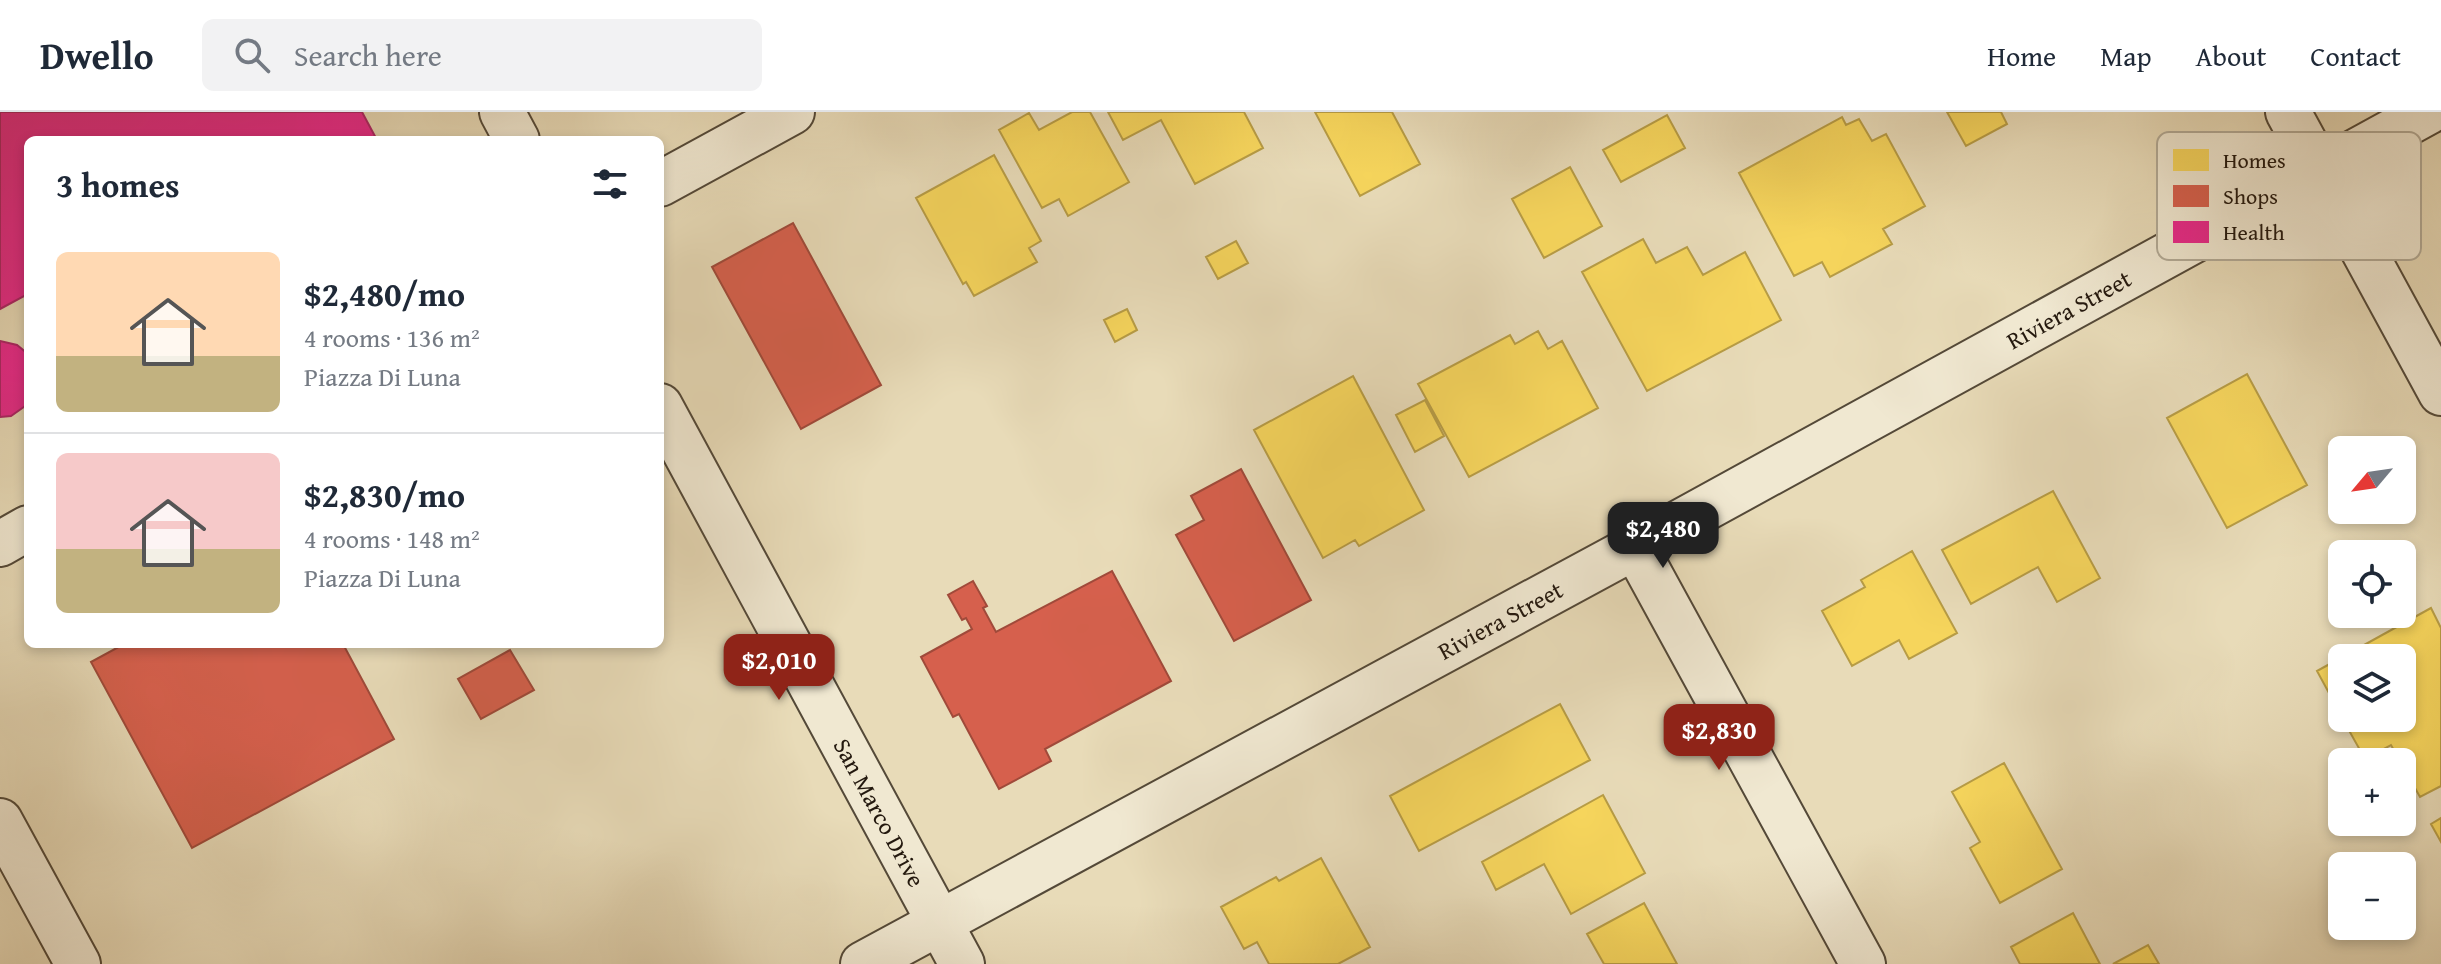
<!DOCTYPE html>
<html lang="en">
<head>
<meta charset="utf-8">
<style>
  body { margin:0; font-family:"Gentium Book Plus",serif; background:#f2f2f3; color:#1f2937; height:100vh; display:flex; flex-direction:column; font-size:30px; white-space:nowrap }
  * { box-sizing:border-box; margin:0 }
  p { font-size:26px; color:#747a83 }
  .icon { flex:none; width:44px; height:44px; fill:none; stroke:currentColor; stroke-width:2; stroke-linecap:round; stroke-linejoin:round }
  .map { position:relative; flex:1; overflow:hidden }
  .details { position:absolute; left:24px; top:24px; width:640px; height:512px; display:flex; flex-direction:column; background:#fff; border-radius:12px; box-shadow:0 4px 12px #0003 }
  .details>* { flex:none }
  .needle { width:52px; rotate:241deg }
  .fabs { position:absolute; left:2328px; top:324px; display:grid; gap:16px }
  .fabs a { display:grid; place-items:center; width:88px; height:88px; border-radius:12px; background:#fff; box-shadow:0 4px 12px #0003; font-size:40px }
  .price { position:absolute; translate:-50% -68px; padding:0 18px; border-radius:16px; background:#8f2418; color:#fff; font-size:26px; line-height:52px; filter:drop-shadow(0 2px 4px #0008) }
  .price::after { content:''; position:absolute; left:50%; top:48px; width:24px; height:18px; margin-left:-12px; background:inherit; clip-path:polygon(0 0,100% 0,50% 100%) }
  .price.active { background:#222; color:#fff }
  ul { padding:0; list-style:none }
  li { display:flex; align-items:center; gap:24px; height:200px; padding:0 32px }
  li+li { border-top:2px solid #e0e1e3 }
  li span { display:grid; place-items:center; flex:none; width:224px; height:160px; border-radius:12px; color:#555 }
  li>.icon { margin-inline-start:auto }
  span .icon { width:96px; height:96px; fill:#fffc; stroke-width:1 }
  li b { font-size:34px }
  h2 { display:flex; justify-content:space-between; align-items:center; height:96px; padding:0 32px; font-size:34px }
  header { display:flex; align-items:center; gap:48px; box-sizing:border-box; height:112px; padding:0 40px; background:#fff; border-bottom:2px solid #e0e1e3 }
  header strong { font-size:38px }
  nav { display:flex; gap:44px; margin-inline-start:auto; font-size:28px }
  .search { width:560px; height:72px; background:#f2f2f3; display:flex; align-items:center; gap:20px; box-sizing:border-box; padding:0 28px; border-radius:12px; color:#747a83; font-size:30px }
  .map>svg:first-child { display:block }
  .homes { fill:#f6d55c; stroke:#b79c45; stroke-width:2 }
  .shops { fill:#d6604d; stroke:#a04a3a; stroke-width:2 }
  .health { fill:#e7298a; stroke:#ac2465; stroke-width:2 }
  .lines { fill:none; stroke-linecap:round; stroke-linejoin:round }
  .minor-casing { stroke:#544938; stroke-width:48 }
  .minor { stroke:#f0e8d1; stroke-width:44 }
  .labels { text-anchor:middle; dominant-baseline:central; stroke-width:8; stroke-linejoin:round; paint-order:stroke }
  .street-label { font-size:24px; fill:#23180e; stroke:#f0e8d1 }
  .key { fill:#f0e8d1; stroke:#b2aa96; stroke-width:2 }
  .key-label { font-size:22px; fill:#23180e }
</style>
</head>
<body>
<header>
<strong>Dwello</strong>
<div class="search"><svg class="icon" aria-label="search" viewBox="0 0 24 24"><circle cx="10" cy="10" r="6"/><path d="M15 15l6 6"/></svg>Search here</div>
<nav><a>Home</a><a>Map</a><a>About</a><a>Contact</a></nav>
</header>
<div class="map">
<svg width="2441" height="852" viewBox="0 0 2441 852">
  <rect width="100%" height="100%" fill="#e8dbb8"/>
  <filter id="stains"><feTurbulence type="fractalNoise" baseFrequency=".0025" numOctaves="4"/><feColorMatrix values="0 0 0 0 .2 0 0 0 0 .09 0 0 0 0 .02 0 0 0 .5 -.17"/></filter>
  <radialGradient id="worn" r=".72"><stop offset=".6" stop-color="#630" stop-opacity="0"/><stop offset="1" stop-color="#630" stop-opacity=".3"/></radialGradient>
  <!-- homes -->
  <path class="homes" d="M 1072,0 L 1090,0 L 1129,70 L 1068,104 L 1059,87 L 1042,96 L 999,18 L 1029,1 L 1039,18 Z
    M 1108,0 L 1244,0 L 1263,36 L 1195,72 L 1161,8 L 1123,28 Z
    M 1315,0 L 1392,0 L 1420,52 L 1360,84 Z
    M 1947,0 L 2001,0 L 2007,12 L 1966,34 Z
    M 1667,3 L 1685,36 L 1621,70 L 1603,38 Z
    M 1842,5 L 1846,13 L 1859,7 L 1872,29 L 1886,22 L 1925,94 L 1883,117 L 1892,132 L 1830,165 L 1822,150 L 1794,164 L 1739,61 Z
    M 994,43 L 1041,129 L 1029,136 L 1037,150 L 974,184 L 966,170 L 963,172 L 916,86 Z
    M 1570,55 L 1602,114 L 1544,146 L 1512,87 Z
    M 1643,127 L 1656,151 L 1687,135 L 1703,163 L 1745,140 L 1781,208 L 1647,279 L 1582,160 Z
    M 1236,129 L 1248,151 L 1218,167 L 1206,145 Z
    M 1127,197 L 1137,218 L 1115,230 L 1104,208 Z
    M 1538,219 L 1548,237 L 1562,229 L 1598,296 L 1469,365 L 1418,272 L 1510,223 L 1515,232 Z
    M 2247,262 L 2307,373 L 2227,416 L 2167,306 Z
    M 1353,264 L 1424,398 L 1359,434 L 1355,428 L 1323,446 L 1254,318 Z
    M 1425,288 L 1444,324 L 1415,340 L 1396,303 Z
    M 2053,379 L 2100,466 L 2057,490 L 2038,455 L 1971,492 L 1942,438 Z
    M 1912,439 L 1957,521 L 1909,547 L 1899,528 L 1852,554 L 1822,499 L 1865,475 L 1861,468 Z
    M 2431,496 L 2441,516 L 2441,674 L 2420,685 L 2391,633 L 2365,647 L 2342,606 L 2402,606 L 2402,546 L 2342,546 L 2342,605 L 2317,559 Z
    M 1560,592 L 1590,648 L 1419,739 L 1390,684 Z
    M 2004,651 L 2062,757 L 2000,791 L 1970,736 L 1980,730 L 1952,680 Z
    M 1603,683 L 1645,761 L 1571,802 L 1544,752 L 1496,778 L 1482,750 Z
    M 2441,706 L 2441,730 L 2431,712 Z
    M 1321,746 L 1370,835 L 1338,852 L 1269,852 L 1257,830 L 1244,837 L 1221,795 L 1276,765 L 1279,769 Z
    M 1644,791 L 1677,852 L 1604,852 L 1587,822 Z
    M 2073,801 L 2100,852 L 2020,852 L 2011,835 Z
    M 2148,833 L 2159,852 L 2113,852 Z"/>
  <!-- shops -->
  <path class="shops" d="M 793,111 L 881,273 L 801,317 L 712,155 Z
    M 1241,357 L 1311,488 L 1234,529 L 1176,423 L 1204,408 L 1191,384 Z
    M 1112,459 L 1171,569 L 1045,637 L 1051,649 L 999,677 L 959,602 L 953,605 L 921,545 L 972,517 L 966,506 L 962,508 L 948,483 L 973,469 L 987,494 L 983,496 L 996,520 Z
    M 124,532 L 343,532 L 394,627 L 192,736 L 91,550 Z
    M 510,538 L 534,578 L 481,607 L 458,567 Z"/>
  <!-- health -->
  <path class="health" d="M 0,0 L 362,0 L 377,28 L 28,28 L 28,182 L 0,197 Z
    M 0,229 L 17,233 L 28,242 L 28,292 L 11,304 L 0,305 Z"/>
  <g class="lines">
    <!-- minor casing -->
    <g class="minor-casing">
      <g id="minor">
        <path d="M 502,0 L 517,28"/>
        <path d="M 2288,0 L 2441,281"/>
        <path d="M 660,72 L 792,0"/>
        <path id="s1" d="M 660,294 L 962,852"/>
        <path d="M 0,432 L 28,416"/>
        <path d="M 1635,435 L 1863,852"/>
        <path d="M 0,709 L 78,852"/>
        <path id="s2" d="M 863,852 L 1635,435 L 2428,0"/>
      </g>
    </g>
    <!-- minor -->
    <use href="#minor" class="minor"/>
  </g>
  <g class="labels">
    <!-- street labels -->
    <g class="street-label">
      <text stroke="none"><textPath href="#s2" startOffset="1372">Riviera Street</textPath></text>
      <text stroke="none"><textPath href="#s2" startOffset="724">Riviera Street</textPath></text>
      <text stroke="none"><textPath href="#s1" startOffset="462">San Marco Drive</textPath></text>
    </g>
  </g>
  <!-- legend -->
  <rect x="2157" y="20" width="264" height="128" rx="12" class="key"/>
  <rect x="2173" y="37" width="36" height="22" fill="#f6d55c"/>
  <rect x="2173" y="73" width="36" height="22" fill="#d6604d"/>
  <rect x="2173" y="109" width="36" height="22" fill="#e7298a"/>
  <g class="key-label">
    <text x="2223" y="56">Homes</text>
    <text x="2223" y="92">Shops</text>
    <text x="2223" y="128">Health</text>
  </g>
  <rect width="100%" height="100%" filter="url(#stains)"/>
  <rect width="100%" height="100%" fill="url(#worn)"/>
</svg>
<div class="fabs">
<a><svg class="needle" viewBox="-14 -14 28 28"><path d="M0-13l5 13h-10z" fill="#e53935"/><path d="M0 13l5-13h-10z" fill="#747a83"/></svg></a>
<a><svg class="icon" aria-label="locate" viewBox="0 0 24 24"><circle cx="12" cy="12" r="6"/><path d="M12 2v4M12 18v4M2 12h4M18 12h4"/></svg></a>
<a><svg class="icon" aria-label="layers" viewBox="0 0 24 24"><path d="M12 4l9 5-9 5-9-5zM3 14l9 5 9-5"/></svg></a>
<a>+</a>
<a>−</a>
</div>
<b class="price active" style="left:1663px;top:458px">$2,480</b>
<b class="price" style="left:779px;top:590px">$2,010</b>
<b class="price" style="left:1719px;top:660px">$2,830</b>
<section class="details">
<h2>3 homes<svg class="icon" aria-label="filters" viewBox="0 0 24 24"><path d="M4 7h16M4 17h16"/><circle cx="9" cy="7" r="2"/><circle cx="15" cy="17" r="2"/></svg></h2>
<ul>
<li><span style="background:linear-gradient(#ffd9b3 65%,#c2b280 0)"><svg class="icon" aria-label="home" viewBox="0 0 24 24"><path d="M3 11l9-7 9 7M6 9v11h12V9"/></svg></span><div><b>$2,480/mo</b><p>4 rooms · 136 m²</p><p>Piazza Di Luna</p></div></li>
<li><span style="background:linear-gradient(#f6c9c9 60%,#c2b280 0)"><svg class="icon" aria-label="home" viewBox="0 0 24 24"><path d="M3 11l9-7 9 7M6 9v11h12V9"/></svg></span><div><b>$2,830/mo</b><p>4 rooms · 148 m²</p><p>Piazza Di Luna</p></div></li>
</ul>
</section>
</div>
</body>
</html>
